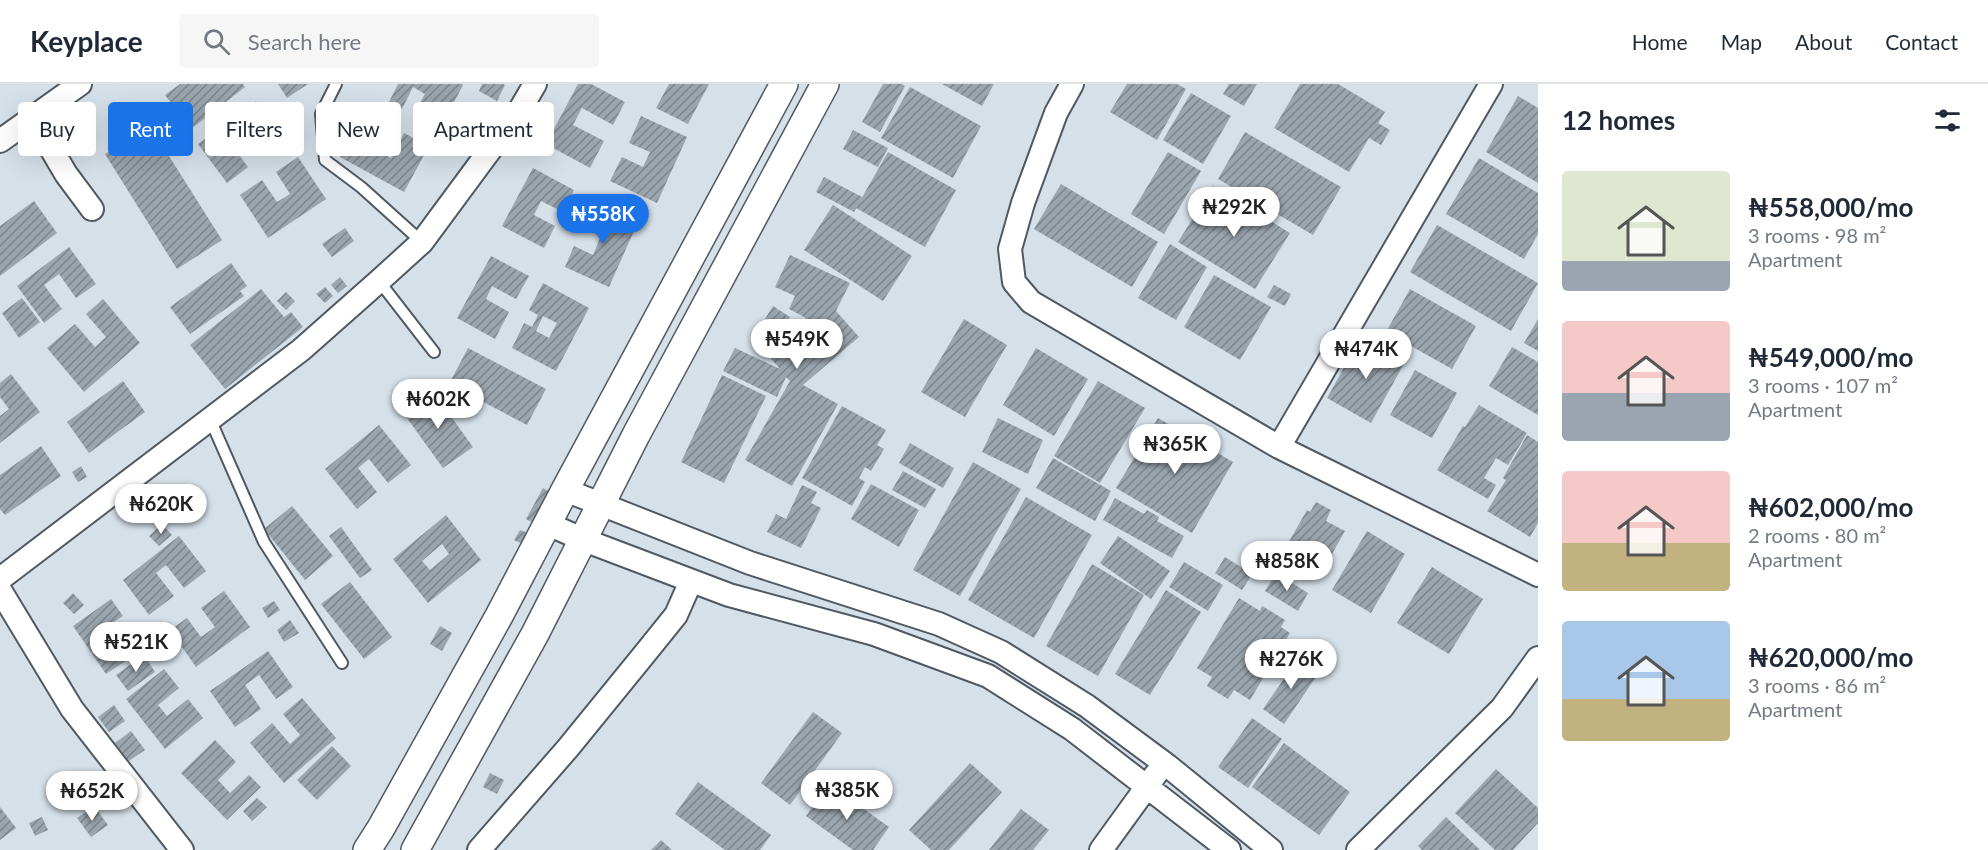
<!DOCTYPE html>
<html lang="en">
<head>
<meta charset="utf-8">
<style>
  body { margin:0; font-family:Lato,sans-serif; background:#f6f6f7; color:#1f2937; height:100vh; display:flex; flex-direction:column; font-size:22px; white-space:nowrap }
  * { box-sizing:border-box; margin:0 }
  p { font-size:20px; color:#747a83 }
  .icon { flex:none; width:33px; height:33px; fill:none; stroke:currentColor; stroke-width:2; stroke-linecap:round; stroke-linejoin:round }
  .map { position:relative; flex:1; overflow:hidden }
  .drawer { display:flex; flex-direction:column; background:#fff; width:450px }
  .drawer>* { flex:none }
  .guide { position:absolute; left:18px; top:18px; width:570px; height:54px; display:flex; gap:12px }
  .price { position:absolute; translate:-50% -51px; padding:0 14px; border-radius:21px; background:#fff; color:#222; font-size:20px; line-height:39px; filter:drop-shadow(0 2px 3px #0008) }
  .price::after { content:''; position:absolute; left:50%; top:36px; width:18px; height:14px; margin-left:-9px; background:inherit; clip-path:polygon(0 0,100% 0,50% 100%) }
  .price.current { background:#1a73e8; color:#fff }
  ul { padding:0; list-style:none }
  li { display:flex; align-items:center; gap:18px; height:150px; padding:0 24px }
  li span { display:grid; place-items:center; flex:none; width:168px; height:120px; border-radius:6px; color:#555 }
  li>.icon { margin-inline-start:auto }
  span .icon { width:72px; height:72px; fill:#fffc; stroke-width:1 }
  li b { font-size:26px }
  h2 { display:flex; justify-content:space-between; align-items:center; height:72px; padding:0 24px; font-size:26px }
  .pill { padding:0 21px; border-radius:6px; background:#fff; box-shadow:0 6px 24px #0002; font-size:21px; line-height:54px }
  .pill.current { background:#1a73e8; color:#fff }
  header { display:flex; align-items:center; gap:36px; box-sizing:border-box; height:84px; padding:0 30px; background:#fff; border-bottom:2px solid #e0e1e3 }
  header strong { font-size:28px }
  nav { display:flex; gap:33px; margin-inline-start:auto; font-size:21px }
  .search { width:420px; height:54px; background:#f6f6f7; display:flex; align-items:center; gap:15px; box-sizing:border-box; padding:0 21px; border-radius:6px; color:#747a83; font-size:22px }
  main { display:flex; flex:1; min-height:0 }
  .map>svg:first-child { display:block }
  .building { fill:url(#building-hatch); fill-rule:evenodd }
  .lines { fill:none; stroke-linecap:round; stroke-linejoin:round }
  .service-casing { stroke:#505961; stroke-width:14 }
  .minor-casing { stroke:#505961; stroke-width:26 }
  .tertiary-casing { stroke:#505961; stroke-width:30 }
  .service { stroke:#fff; stroke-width:10 }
  .minor { stroke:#fff; stroke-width:22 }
  .tertiary { stroke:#fff; stroke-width:27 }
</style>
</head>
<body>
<header>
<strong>Keyplace</strong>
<div class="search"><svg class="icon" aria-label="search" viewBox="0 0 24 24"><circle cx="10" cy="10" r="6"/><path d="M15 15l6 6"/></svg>Search here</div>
<nav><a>Home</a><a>Map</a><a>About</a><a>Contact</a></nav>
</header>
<main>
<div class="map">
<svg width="1538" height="766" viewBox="0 0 1538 766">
  <defs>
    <pattern id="building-hatch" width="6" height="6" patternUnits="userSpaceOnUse" patternTransform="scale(1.5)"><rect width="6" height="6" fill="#9ba5ad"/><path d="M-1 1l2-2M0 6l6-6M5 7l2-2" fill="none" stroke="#7d858b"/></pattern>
  </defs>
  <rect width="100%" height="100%" fill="#d6e0e9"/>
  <!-- building -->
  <path class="building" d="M 180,0 L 243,0 L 245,3 L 191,45 L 165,11 Z
    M 278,0 L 308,0 L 287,14 Z
    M 398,0 L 462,0 L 463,1 L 440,45 L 413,31 L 425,10 L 413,3 L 402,25 L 389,18 Z
    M 482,0 L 503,0 L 505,1 L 497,17 L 479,7 Z
    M 578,0 L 591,0 L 625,18 L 613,41 L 582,24 L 573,41 L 604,57 L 590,84 L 546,60 Z
    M 669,0 L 709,0 L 688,40 L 656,24 Z
    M 883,0 L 902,0 L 905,2 L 880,48 L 862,38 Z
    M 942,0 L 994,0 L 982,22 Z
    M 1127,0 L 1177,0 L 1186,5 L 1157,56 L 1110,28 Z
    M 1229,0 L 1257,0 L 1244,22 L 1223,10 Z
    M 1300,0 L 1338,0 L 1385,28 L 1378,39 L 1390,46 L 1381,61 L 1369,54 L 1349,88 L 1274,44 Z
    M 910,3 L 981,42 L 953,94 L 881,54 Z
    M 1191,9 L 1231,32 L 1203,80 L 1163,56 Z
    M 1518,12 L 1538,24 L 1538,99 L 1486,68 Z
    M 256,17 L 284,57 L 264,71 L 243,43 L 227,55 L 248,83 L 227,99 L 198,60 Z
    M 364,28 L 393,43 L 380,68 L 391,74 L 404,49 L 429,62 L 404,108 L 340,73 Z
    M 641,32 L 687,53 L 657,119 L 610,97 L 622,73 L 643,83 L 650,68 L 629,59 Z
    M 150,42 L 222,156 L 177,185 L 105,70 Z
    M 853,46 L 888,64 L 878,83 L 843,65 Z
    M 1245,48 L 1341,103 L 1313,151 L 1218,95 Z
    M 888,68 L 956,106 L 925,163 L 856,124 Z
    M 1168,68 L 1201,87 L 1164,150 L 1131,130 Z
    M 298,73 L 326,115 L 268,154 L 240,111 L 262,96 L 277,118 L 290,110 L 276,88 Z
    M 1479,74 L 1538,109 L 1538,150 L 1524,175 L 1446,130 Z
    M 533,84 L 574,106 L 563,128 L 541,117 L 534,131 L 555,142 L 544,164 L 502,142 Z
    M 824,93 L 862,113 L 854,128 L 816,108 Z
    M 1061,100 L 1158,158 L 1132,203 L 1034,145 Z
    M 1213,102 L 1290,149 L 1255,205 L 1178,158 Z
    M 34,117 L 57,149 L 0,192 L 0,142 Z
    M 594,118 L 638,138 L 609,203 L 565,183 L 574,162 L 593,171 L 601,152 L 583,144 Z
    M 833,121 L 912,172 L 883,217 L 804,166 Z
    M 1437,141 L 1538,199 L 1511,247 L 1410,188 Z
    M 345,144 L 354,157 L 332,173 L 322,160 Z
    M 1170,160 L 1207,183 L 1176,236 L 1138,214 Z
    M 69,163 L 96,200 L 76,214 L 59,190 L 44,201 L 62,225 L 44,239 L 17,202 Z
    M 790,171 L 850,199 L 836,227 L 859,253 L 803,301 L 838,320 L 792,402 L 745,376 L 790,297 L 786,293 L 777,313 L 723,287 L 735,264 L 780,285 L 765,268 L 806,234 L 789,225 L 795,212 L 775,203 Z
    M 491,172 L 529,192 L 516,215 L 492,202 L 486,215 L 509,228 L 495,255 L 457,234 Z
    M 231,179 L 247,202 L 240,207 L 244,212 L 190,250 L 170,223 Z
    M 1214,191 L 1271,223 L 1240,276 L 1184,243 Z
    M 340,193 L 347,202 L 338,209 L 331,201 Z
    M 543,199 L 589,224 L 556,287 L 512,264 L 524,239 L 532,243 L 538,231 L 529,226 ZM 543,232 L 557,239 L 549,254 L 536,247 Z
    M 1274,201 L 1291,210 L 1285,222 L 1267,213 Z
    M 325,203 L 333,212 L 325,219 L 316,210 Z
    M 261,205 L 284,233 L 291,228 L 303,243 L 225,305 L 190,261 Z
    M 1410,205 L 1476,242 L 1452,285 L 1386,248 Z
    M 286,208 L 295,217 L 286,226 L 277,217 Z
    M 22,214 L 40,238 L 19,254 L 2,229 Z
    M 103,215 L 140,259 L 84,308 L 47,264 L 75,240 L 95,263 L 106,253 L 86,230 Z
    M 773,222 L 790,233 L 782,246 L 765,235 Z
    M 964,235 L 1007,261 L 965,333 L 921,308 Z
    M 1538,235 L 1538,267 L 1524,259 Z
    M 1361,253 L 1405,278 L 1371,339 L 1327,314 Z
    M 1512,263 L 1538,278 L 1538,331 L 1489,302 Z
    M 468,264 L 546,305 L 527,341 L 449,300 Z
    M 1036,264 L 1088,295 L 1054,352 L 1003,321 Z
    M 1415,286 L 1457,309 L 1432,354 L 1390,331 Z
    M 11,290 L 40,328 L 0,359 L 0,332 L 9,325 L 0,313 L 0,299 Z
    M 722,291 L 766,312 L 724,399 L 681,378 Z
    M 123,297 L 145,328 L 89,369 L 67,338 Z
    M 1098,297 L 1145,324 L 1100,399 L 1054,372 Z
    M 434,309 L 473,363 L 443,384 L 404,330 Z
    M 1479,321 L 1527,349 L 1508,381 L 1496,374 L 1484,394 L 1496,401 L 1488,415 L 1437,386 L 1463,342 L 1465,343 Z
    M 842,322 L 886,346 L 877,361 L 884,365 L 871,387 L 865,383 L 859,394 L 865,398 L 852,422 L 802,394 Z
    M 998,334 L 1043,356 L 1028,390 L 982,368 Z
    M 1158,334 L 1233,378 L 1192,449 L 1116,404 Z
    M 379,341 L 411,381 L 388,399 L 369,375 L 358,384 L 377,408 L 357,425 L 325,385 Z
    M 1527,351 L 1538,358 L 1538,439 L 1530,453 L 1487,427 L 1506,396 L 1503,394 Z
    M 910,359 L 954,384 L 943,404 L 899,379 Z
    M 41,362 L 61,392 L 5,431 L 0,425 L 0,391 Z
    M 1053,374 L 1111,407 L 1095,437 L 1036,404 Z
    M 973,378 L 1021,405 L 960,512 L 913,486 Z
    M 81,382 L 87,393 L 78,398 L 72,388 Z
    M 903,387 L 936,405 L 925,424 L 892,406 Z
    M 871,400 L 919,426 L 899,463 L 851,435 Z
    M 802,401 L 817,408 L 811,419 L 821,424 L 801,464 L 767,448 L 776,430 L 786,435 Z
    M 543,404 L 550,408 L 533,439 L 526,435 Z
    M 1026,413 L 1092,451 L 1034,554 L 968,516 Z
    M 1115,414 L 1144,430 L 1147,426 L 1159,433 L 1157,437 L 1184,452 L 1172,474 L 1103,436 Z
    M 1316,418 L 1331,426 L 1326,437 L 1345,447 L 1320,491 L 1282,470 L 1307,426 L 1310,428 Z
    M 292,422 L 333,472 L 305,496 L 264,445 Z
    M 446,431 L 481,476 L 428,519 L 393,475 ZM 442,460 L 449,470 L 430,486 L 422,477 Z
    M 162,440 L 172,451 L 159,462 L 149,452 Z
    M 341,443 L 372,486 L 360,494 L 329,452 Z
    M 520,446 L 528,449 L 523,460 L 514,456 Z
    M 1367,447 L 1405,470 L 1371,529 L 1332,506 Z
    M 179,452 L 206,487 L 184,504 L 166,481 L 156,489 L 174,512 L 149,531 L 123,496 Z
    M 1118,452 L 1170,487 L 1151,515 L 1100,479 Z
    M 1225,473 L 1252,490 L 1242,506 L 1215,489 Z
    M 1184,478 L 1223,501 L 1208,527 L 1169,503 Z
    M 1092,480 L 1144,511 L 1098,592 L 1046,562 Z
    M 1432,483 L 1483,515 L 1449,570 L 1397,539 Z
    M 1276,489 L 1308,509 L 1298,527 L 1265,507 Z
    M 350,498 L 392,553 L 364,575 L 321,520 Z
    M 1166,506 L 1201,528 L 1150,611 L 1115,590 Z
    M 224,507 L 250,543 L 196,583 L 170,546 L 187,534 L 201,553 L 215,543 L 201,524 Z
    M 73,509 L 84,521 L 74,530 L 63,519 Z
    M 1239,514 L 1260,527 L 1262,522 L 1285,536 L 1281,543 L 1290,549 L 1250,616 L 1234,606 L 1228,615 L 1207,602 L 1212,593 L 1197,584 Z
    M 111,515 L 123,532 L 100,547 L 108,558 L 130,542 L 145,564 L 106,590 L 73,542 Z
    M 274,517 L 280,526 L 268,534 L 262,524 Z
    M 290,536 L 299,549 L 284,558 L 277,546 Z
    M 440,542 L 452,549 L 442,567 L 430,560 Z
    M 268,567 L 293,603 L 276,615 L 259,591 L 245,601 L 261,625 L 235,643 L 210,607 Z
    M 144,571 L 155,588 L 128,607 L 116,591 Z
    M 1299,573 L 1320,587 L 1284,640 L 1263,625 Z
    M 164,585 L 179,604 L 158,621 L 167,632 L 188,615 L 203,634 L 165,665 L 126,615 Z
    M 302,614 L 336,654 L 284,699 L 250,659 L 272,639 L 290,660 L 300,651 L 283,630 Z
    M 114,621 L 125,637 L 109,648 L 98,633 Z
    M 813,628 L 842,649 L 790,721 L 761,699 Z
    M 1252,634 L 1282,655 L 1248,704 L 1218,683 Z
    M 131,647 L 145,666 L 129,677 L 115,659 Z
    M 215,656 L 236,678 L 218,696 L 230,709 L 249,691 L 261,703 L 227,736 L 181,689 Z
    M 1284,659 L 1350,708 L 1319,751 L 1252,703 Z
    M 332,662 L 351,682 L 317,716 L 297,696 Z
    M 970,679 L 1002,708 L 949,766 L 931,766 L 909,746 Z
    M 1496,685 L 1538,724 L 1538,739 L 1513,766 L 1495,766 L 1455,729 Z
    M 490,689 L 504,696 L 497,710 L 483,703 Z
    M 698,698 L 771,751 L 760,766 L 725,766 L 675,730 Z
    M 829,700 L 889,743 L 873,766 L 853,766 L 806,732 Z
    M 257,714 L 267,723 L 252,737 L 243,727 Z
    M 94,722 L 108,741 L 91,753 L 77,734 Z
    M 0,723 L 16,744 L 0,756 Z
    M 1021,725 L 1049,746 L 1033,766 L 989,766 Z
    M 42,733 L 48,746 L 35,752 L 29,739 Z
    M 1446,733 L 1480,766 L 1422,766 L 1418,762 Z
    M 661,756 L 672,766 L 651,766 Z"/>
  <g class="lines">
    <!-- service casing -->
    <g class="service-casing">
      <path id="service" d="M 336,0 L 321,30 L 325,76 L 361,103 L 422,158
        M 379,197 L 434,268
        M 210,335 L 264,458 L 342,579"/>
    </g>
    <!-- minor casing -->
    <g class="minor-casing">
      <path id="minor" d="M 1072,0 L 1056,29 L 1023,119 L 1010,165 L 1014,198 L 1031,218 L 1279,363 L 1538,491
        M 33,34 L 66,90 L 92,125
        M 0,57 L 80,0
        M 1279,363 L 1491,0
        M 565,406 L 750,479 L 939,540 L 1001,568 L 1087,622 L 1168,682 L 1271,766
        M 548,440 L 584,456 L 729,511 L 874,550 L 988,592 L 1072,645 L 1229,766
        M 0,495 L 301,266 L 379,197 L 422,158 L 521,24 L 535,0
        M 0,506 L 72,625 L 182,766
        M 479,766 L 568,664 L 647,567 L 676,531 L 691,497
        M 1101,766 L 1156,690
        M 1358,766 L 1502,624 L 1538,574"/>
    </g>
    <!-- tertiary casing -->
    <g class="tertiary-casing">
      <path id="tertiary" d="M 367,766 L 381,744 L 499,532 L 565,406 L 784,0
        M 415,766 L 535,550 L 636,351 L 825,0"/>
    </g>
    <!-- service -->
    <use href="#service" class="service"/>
    <!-- minor -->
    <use href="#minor" class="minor"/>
    <!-- tertiary -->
    <use href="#tertiary" class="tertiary"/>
  </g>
</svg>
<b class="price" style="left:1234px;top:154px">₦292K</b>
<b class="price current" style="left:603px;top:161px">₦558K</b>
<b class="price" style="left:797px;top:286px">₦549K</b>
<b class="price" style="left:1366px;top:296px">₦474K</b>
<b class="price" style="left:438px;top:346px">₦602K</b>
<b class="price" style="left:1175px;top:391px">₦365K</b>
<b class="price" style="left:161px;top:451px">₦620K</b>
<b class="price" style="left:1287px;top:508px">₦858K</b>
<b class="price" style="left:136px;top:589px">₦521K</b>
<b class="price" style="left:1291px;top:606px">₦276K</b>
<b class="price" style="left:847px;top:737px">₦385K</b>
<b class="price" style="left:92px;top:738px">₦652K</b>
<div class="guide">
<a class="pill">Buy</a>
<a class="pill current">Rent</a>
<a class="pill">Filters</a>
<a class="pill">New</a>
<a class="pill">Apartment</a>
</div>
</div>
<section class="drawer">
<h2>12 homes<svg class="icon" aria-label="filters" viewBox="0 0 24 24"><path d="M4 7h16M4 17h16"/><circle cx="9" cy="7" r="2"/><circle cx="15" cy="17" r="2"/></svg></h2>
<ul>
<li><span style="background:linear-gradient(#dfe7d0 75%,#9aa5b1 0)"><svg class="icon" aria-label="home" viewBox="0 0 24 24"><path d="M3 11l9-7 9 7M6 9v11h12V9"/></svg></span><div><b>₦558,000/mo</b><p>3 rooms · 98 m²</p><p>Apartment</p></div></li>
<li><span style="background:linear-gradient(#f6c9c9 60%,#9aa5b1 0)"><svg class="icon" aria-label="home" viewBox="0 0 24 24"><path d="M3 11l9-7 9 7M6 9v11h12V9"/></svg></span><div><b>₦549,000/mo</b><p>3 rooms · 107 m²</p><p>Apartment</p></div></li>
<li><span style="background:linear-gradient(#f6c9c9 60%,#c2b280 0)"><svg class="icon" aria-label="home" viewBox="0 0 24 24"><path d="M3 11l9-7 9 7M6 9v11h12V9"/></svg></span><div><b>₦602,000/mo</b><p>2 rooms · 80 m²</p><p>Apartment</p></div></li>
<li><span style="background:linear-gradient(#a9c7e8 65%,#c2b280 0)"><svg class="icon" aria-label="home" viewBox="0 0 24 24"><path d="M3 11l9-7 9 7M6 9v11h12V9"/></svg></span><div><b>₦620,000/mo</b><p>3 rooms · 86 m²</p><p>Apartment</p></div></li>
</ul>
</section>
</main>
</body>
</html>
